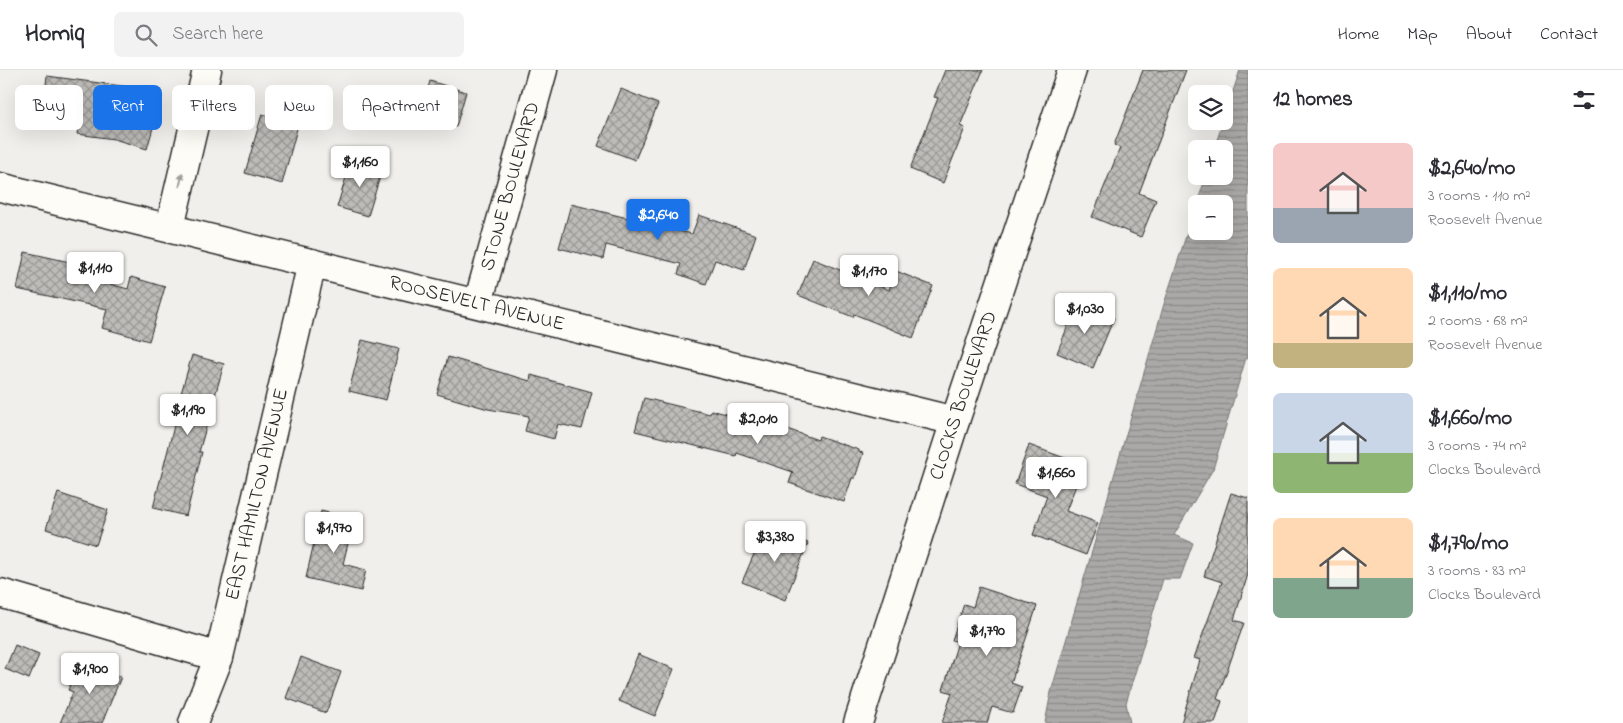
<!DOCTYPE html>
<html lang="en">
<head>
<meta charset="utf-8">
<style>
  body { margin:0; font-family:"Indie Flower",sans-serif; background:#f2f2f3; color:#2b2b33; height:100vh; display:flex; flex-direction:column; font-size:19px; white-space:nowrap }
  * { box-sizing:border-box; margin:0 }
  p { font-size:16px; color:#7c7c81 }
  .icon { flex:none; width:28px; height:28px; fill:none; stroke:currentColor; stroke-width:2; stroke-linecap:round; stroke-linejoin:round }
  .map { position:relative; flex:1; overflow:hidden }
  .details { display:flex; flex-direction:column; background:#fff; width:375px }
  .details>* { flex:none }
  .hud { position:absolute; left:15px; top:15px; width:475px; height:45px; display:flex; gap:10px }
  .controls { position:absolute; left:1188px; top:15px; display:grid; gap:10px }
  .controls a { display:grid; place-items:center; width:45px; height:45px; border-radius:8px; background:#fff; box-shadow:0 5px 20px #0002; font-size:25px }
  .price { position:absolute; translate:-50% -42px; padding:0 11px; border-radius:5px; background:#fff; color:#222; font-size:16px; line-height:32px; filter:drop-shadow(0 1px 2px #0008) }
  .price::after { content:''; position:absolute; left:50%; top:30px; width:15px; height:11px; margin-left:-8px; background:inherit; clip-path:polygon(0 0,100% 0,50% 100%) }
  .price.current { background:#1a73e8; color:#fff }
  ul { padding:0; list-style:none }
  li { display:flex; align-items:center; gap:15px; height:125px; padding:0 25px }
  li span { display:grid; place-items:center; flex:none; width:140px; height:100px; border-radius:8px; color:#555 }
  li>.icon { margin-inline-start:auto }
  span .icon { width:60px; height:60px; fill:#fffc; stroke-width:1 }
  li b { font-size:21px }
  h2 { display:flex; justify-content:space-between; align-items:center; height:60px; padding:0 25px; font-size:21px }
  .chip { padding:0 18px; border-radius:8px; background:#fff; box-shadow:0 5px 20px #0002; font-size:18px; line-height:45px }
  .chip.current { background:#1a73e8; color:#fff }
  header { display:flex; align-items:center; gap:30px; box-sizing:border-box; height:70px; padding:0 25px; background:#fff; border-bottom:1px solid #e1e1e2 }
  header strong { font-size:24px }
  nav { display:flex; gap:28px; margin-inline-start:auto; font-size:18px }
  .search { width:350px; height:45px; background:#f2f2f3; display:flex; align-items:center; gap:12px; box-sizing:border-box; padding:0 18px; border-radius:8px; color:#7c7c81; font-size:19px }
  main { display:flex; flex:1; min-height:0 }
  .map>svg:first-child { display:block }
  .water { fill:url(#water-rules); stroke:#777775 }
  .building { fill:url(#building-cross-hatch); stroke:#2b2b2b }
  .lines { fill:none; stroke-linecap:round; stroke-linejoin:round }
  .minor-casing { stroke:#2b2b2b; stroke-width:31 }
  .minor { stroke:#fdfcf7; stroke-width:28 }
  .oneway { fill:#9e9e9b }
  .labels { text-anchor:middle; dominant-baseline:central; stroke-width:4; stroke-linejoin:round; paint-order:stroke }
  .street-label { font-size:20px; fill:#2b2b2b; stroke:#fdfcf7 }
</style>
</head>
<body>
<header>
<strong>Homiq</strong>
<div class="search"><svg class="icon" aria-label="search" viewBox="0 0 24 24"><circle cx="10" cy="10" r="6"/><path d="M15 15l6 6"/></svg>Search here</div>
<nav><a>Home</a><a>Map</a><a>About</a><a>Contact</a></nav>
</header>
<main>
<div class="map">
<svg width="1248" height="653" viewBox="0 0 1248 653">
  <defs>
    <pattern id="water-rules" width="6" height="5" patternUnits="userSpaceOnUse" patternTransform="scale(1.25)"><rect width="6" height="5" fill="#aaa9a7"/><path d="M0 2.5h6" fill="none" stroke="#8b8a88"/></pattern>
    <pattern id="building-cross-hatch" width="8" height="8" patternUnits="userSpaceOnUse" patternTransform="scale(1.25)"><rect width="8" height="8" fill="#bdbcb8"/><path d="M0 0l8 8M0 8l8-8" fill="none" stroke="#9a9996"/></pattern>
  </defs>
  <rect width="100%" height="100%" fill="#f0efeb"/>
  <filter id="ink" filterUnits="userSpaceOnUse"><feTurbulence type="fractalNoise" baseFrequency=".02" numOctaves="2"/><feDisplacementMap in="SourceGraphic" scale="10" xChannelSelector="R" yChannelSelector="G"/><feConvolveMatrix kernelMatrix="1 2 1 2 8 2 1 2 1" color-interpolation-filters="sRGB"/></filter>
  <g filter="url(#ink)">
    <!-- water -->
    <path class="water" d="M 1240,0 L 1248,0 L 1248,288 L 1246,288 L 1213,399 L 1174,465 L 1193,473 L 1180,509 L 1163,509 L 1126,633 L 1130,653 L 1045,653 L 1051,622 L 1164,234 L 1196,135 L 1196,161 L 1224,161 L 1224,134 L 1197,134 L 1206,106 L 1224,106 L 1224,79 L 1214,79 Z"/>
    <!-- building -->
    <path class="building" d="M 945,0 L 983,0 L 960,56 L 965,58 L 943,113 L 910,99 L 938,28 L 934,27 Z
      M 1143,0 L 1186,0 L 1139,123 L 1156,130 L 1141,167 L 1092,147 L 1120,78 L 1114,75 Z
      M 47,6 L 137,18 L 162,26 L 147,79 L 114,69 L 77,64 L 80,44 L 43,39 Z
      M 430,11 L 466,22 L 456,57 L 420,47 Z
      M 621,19 L 658,34 L 635,90 L 598,76 Z
      M 262,44 L 298,55 L 282,114 L 245,103 Z
      M 351,91 L 382,100 L 368,146 L 337,137 Z
      M 571,134 L 692,164 L 699,145 L 756,165 L 744,200 L 715,190 L 706,214 L 678,204 L 681,194 L 606,175 L 603,189 L 559,178 Z
      M 25,182 L 83,195 L 81,206 L 128,219 L 131,207 L 165,217 L 149,271 L 102,258 L 107,239 L 17,219 Z
      M 813,189 L 889,220 L 896,201 L 933,216 L 913,268 L 854,244 L 853,247 L 798,225 Z
      M 1077,233 L 1114,248 L 1093,298 L 1057,283 Z
      M 362,270 L 399,279 L 386,330 L 349,321 Z
      M 192,285 L 224,294 L 199,382 L 202,382 L 186,446 L 153,438 L 174,356 L 172,355 Z
      M 448,287 L 530,311 L 531,305 L 592,322 L 582,359 L 558,354 L 554,369 L 525,361 L 529,346 L 488,339 L 437,324 Z
      M 644,328 L 710,344 L 711,340 L 772,356 L 773,354 L 818,370 L 819,366 L 859,380 L 859,382 L 863,383 L 855,408 L 852,408 L 844,432 L 789,413 L 793,402 L 737,383 L 736,386 L 635,361 Z
      M 1029,375 L 1084,395 L 1066,441 L 1098,453 L 1086,485 L 1033,465 L 1047,426 L 1015,414 Z
      M 58,423 L 108,440 L 96,475 L 46,459 Z
      M 1231,423 L 1248,428 L 1248,504 L 1234,550 L 1244,553 L 1217,629 L 1222,631 L 1215,653 L 1181,653 L 1200,590 L 1194,588 L 1222,512 L 1204,506 Z
      M 321,441 L 354,449 L 343,494 L 366,500 L 361,521 L 306,508 Z
      M 766,456 L 808,473 L 785,530 L 742,512 Z
      M 979,517 L 1037,536 L 1011,613 L 1022,617 L 1013,643 L 992,637 L 987,653 L 942,653 L 952,623 L 943,620 L 958,572 L 952,570 L 964,534 L 973,537 Z
      M 15,575 L 39,585 L 29,609 L 5,599 Z
      M 638,584 L 674,599 L 655,646 L 619,631 Z
      M 301,587 L 341,602 L 326,643 L 286,628 Z
      M 80,590 L 121,607 L 102,653 L 60,653 L 73,622 L 68,620 Z"/>
    <g class="lines">
      <!-- minor casing -->
      <g class="minor-casing">
        <g id="minor">
          <path id="s1" d="M 0,117 L 955,351"/>
          <path d="M 170,157 L 207,0"/>
          <path id="s2" d="M 478,233 L 543,0"/>
          <path d="M 0,523 L 219,587"/>
          <path id="s3" d="M 193,653 L 219,587 L 312,193"/>
          <path id="s4" d="M 858,653 L 955,351 L 1072,0"/>
        </g>
      </g>
      <!-- minor -->
      <use href="#minor" class="minor"/>
    </g>
    <!-- one-way arrows -->
    <defs><path id="oneway-solid" d="M-6-.8H1V-3.2L6.5 0L1 3.2V.8H-6Z" transform="scale(1.25)"/></defs>
    <use class="oneway" href="#oneway-solid" transform="translate(181 110) rotate(-77)"/>
  </g>
  <g class="labels">
    <!-- street labels -->
    <g class="street-label">
      <text stroke="none"><textPath href="#s2" startOffset="121">STONE BOULEVARD</textPath></text>
      <text stroke="none"><textPath href="#s1" startOffset="491">ROOSEVELT AVENUE</textPath></text>
      <text stroke="none"><textPath href="#s4" startOffset="344">CLOCKS BOULEVARD</textPath></text>
      <text stroke="none"><textPath href="#s3" startOffset="238">EAST HAMILTON AVENUE</textPath></text>
    </g>
  </g>
</svg>
<div class="controls">
<a><svg class="icon" aria-label="layers" viewBox="0 0 24 24"><path d="M12 4l9 5-9 5-9-5zM3 14l9 5 9-5"/></svg></a>
<a>+</a>
<a>−</a>
</div>
<b class="price" style="left:360px;top:118px">$1,160</b>
<b class="price current" style="left:658px;top:171px">$2,640</b>
<b class="price" style="left:95px;top:224px">$1,110</b>
<b class="price" style="left:869px;top:227px">$1,170</b>
<b class="price" style="left:1085px;top:265px">$1,030</b>
<b class="price" style="left:188px;top:366px">$1,190</b>
<b class="price" style="left:758px;top:375px">$2,010</b>
<b class="price" style="left:1056px;top:429px">$1,660</b>
<b class="price" style="left:334px;top:484px">$1,970</b>
<b class="price" style="left:775px;top:493px">$3,380</b>
<b class="price" style="left:987px;top:587px">$1,790</b>
<b class="price" style="left:90px;top:625px">$1,900</b>
<div class="hud">
<a class="chip">Buy</a>
<a class="chip current">Rent</a>
<a class="chip">Filters</a>
<a class="chip">New</a>
<a class="chip">Apartment</a>
</div>
</div>
<section class="details">
<h2>12 homes<svg class="icon" aria-label="filters" viewBox="0 0 24 24"><path d="M4 7h16M4 17h16"/><circle cx="9" cy="7" r="2"/><circle cx="15" cy="17" r="2"/></svg></h2>
<ul>
<li><span style="background:linear-gradient(#f6c9c9 65%,#9aa5b1 0)"><svg class="icon" aria-label="home" viewBox="0 0 24 24"><path d="M3 11l9-7 9 7M6 9v11h12V9"/></svg></span><div><b>$2,640/mo</b><p>3 rooms · 110 m²</p><p>Roosevelt Avenue</p></div></li>
<li><span style="background:linear-gradient(#ffd9b3 75%,#c2b280 0)"><svg class="icon" aria-label="home" viewBox="0 0 24 24"><path d="M3 11l9-7 9 7M6 9v11h12V9"/></svg></span><div><b>$1,110/mo</b><p>2 rooms · 68 m²</p><p>Roosevelt Avenue</p></div></li>
<li><span style="background:linear-gradient(#c9d6e8 60%,#8fb573 0)"><svg class="icon" aria-label="home" viewBox="0 0 24 24"><path d="M3 11l9-7 9 7M6 9v11h12V9"/></svg></span><div><b>$1,660/mo</b><p>3 rooms · 74 m²</p><p>Clocks Boulevard</p></div></li>
<li><span style="background:linear-gradient(#ffd9b3 60%,#7fa58c 0)"><svg class="icon" aria-label="home" viewBox="0 0 24 24"><path d="M3 11l9-7 9 7M6 9v11h12V9"/></svg></span><div><b>$1,790/mo</b><p>3 rooms · 83 m²</p><p>Clocks Boulevard</p></div></li>
</ul>
</section>
</main>
</body>
</html>
